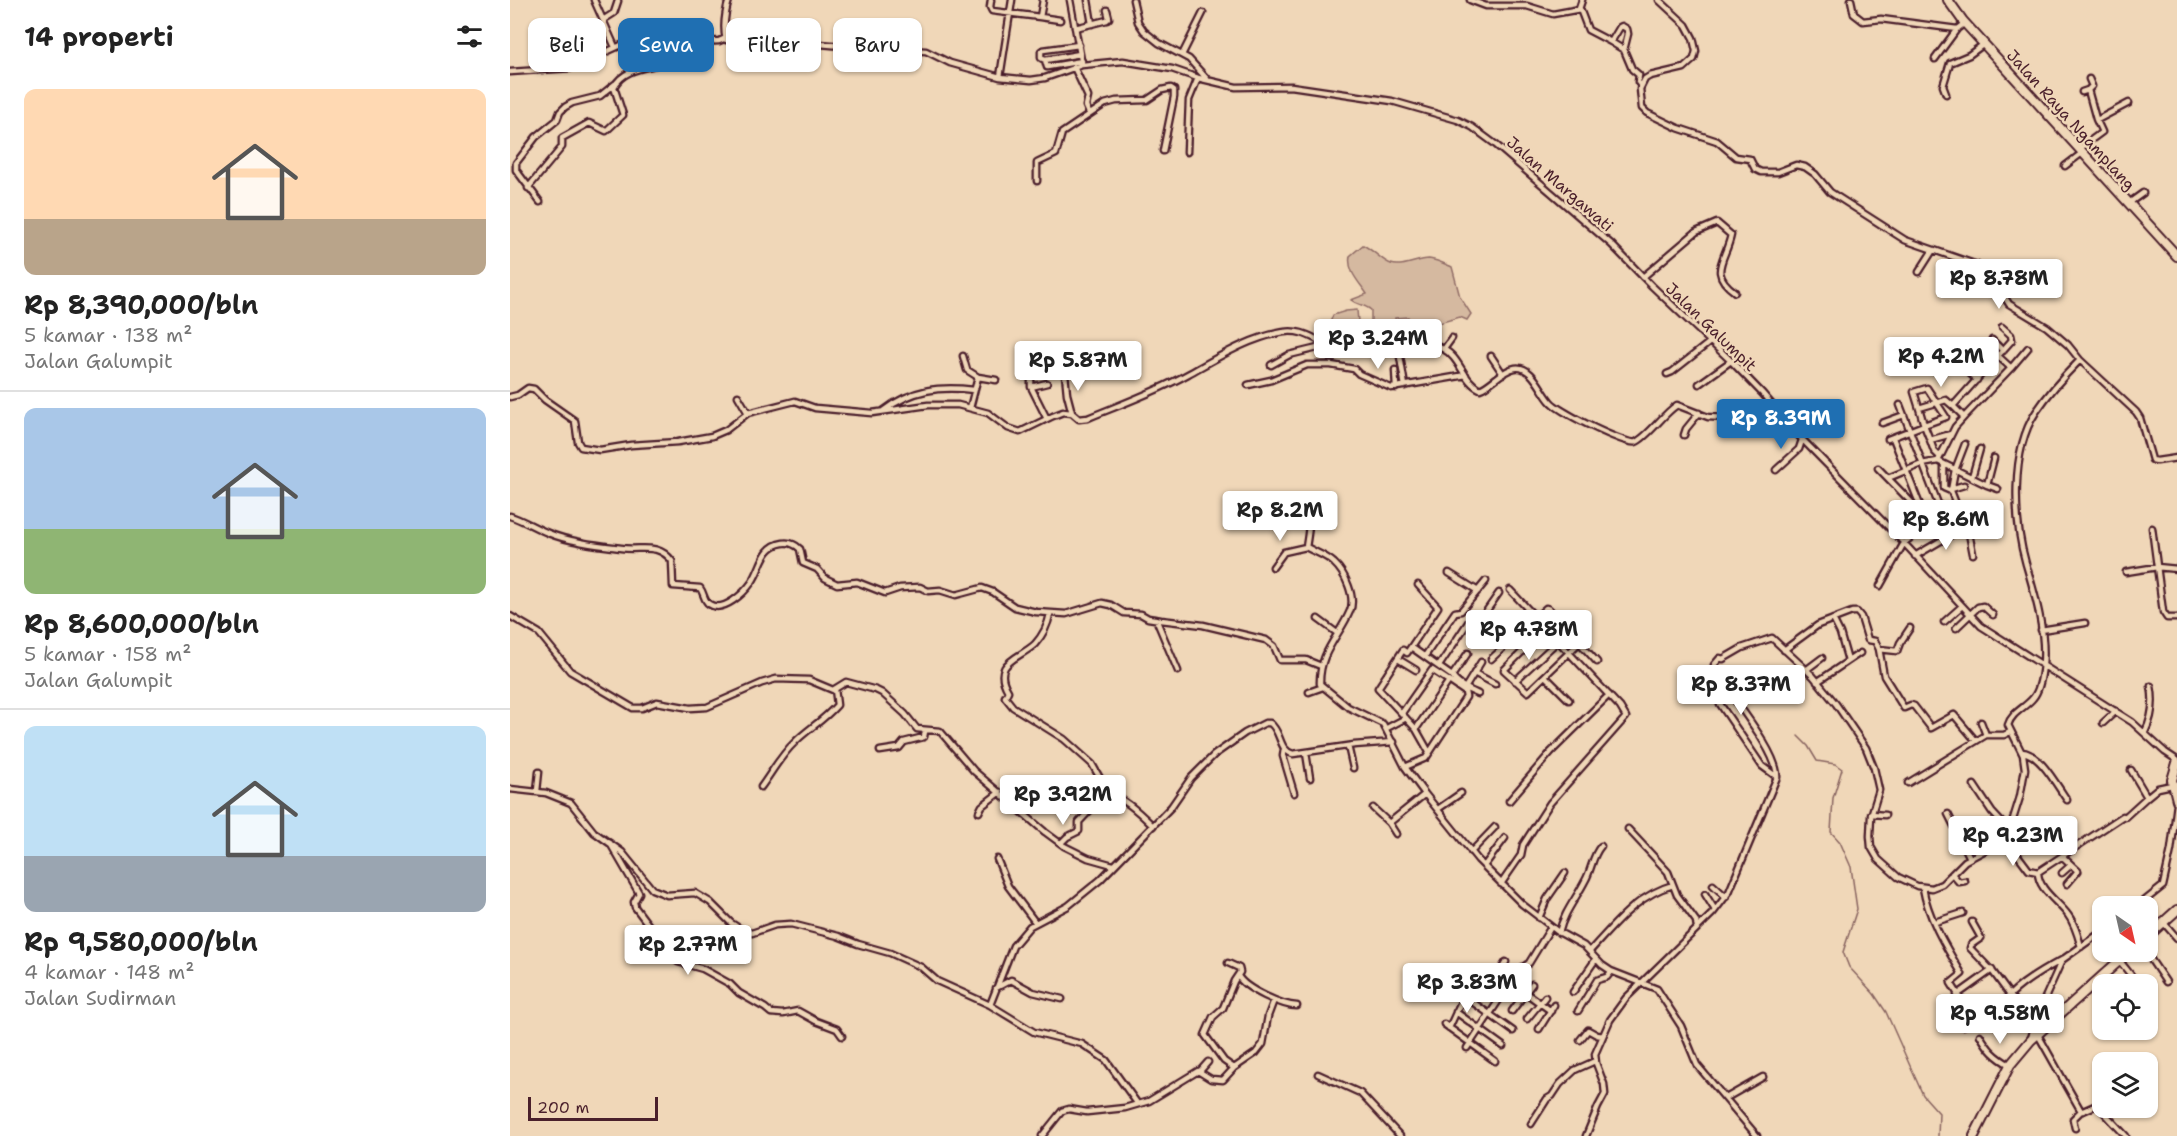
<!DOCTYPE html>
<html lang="id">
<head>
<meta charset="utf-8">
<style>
  body { margin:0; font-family:"Shantell Sans",sans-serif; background:#f2f2f2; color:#222; height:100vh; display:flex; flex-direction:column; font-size:22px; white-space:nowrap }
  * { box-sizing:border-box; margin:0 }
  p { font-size:20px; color:#767676 }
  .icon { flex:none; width:33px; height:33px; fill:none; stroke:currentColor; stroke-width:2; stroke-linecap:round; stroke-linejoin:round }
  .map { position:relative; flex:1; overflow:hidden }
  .sheet { display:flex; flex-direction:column; background:#fff; width:510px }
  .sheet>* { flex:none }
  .hud { position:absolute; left:18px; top:18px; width:570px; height:54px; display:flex; gap:12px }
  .needle { width:39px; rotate:146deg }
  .tools { position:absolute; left:1582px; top:896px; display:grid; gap:12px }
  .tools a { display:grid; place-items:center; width:66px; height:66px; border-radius:12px; background:#fff; box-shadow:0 2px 4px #0004; font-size:30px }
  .scale { position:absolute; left:18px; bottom:15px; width:130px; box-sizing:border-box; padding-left:6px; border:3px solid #4a1f2b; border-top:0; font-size:16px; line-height:21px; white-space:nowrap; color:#4a1f2b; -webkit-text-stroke:4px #f0d7b8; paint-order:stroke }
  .price { position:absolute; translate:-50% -51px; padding:0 14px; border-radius:6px; background:#fff; color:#222; font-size:20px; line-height:39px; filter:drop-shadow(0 2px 3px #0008) }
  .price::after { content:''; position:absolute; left:50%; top:36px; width:18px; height:14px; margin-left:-9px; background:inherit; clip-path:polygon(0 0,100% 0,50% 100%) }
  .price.active { background:#1f6fb2; color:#fff }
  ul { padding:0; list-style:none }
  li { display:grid; align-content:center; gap:12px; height:318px; padding:0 24px }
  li+li { border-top:2px solid #e0e0e0 }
  li span { display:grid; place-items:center; height:186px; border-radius:12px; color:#555 }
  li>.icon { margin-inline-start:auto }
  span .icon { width:108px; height:108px; fill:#fffc; stroke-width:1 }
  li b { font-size:26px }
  h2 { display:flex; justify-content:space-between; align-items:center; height:72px; padding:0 24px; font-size:26px }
  .tag { padding:0 21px; border-radius:12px; background:#fff; box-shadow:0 2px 4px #0004; font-size:21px; line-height:54px }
  .tag.active { background:#1f6fb2; color:#fff }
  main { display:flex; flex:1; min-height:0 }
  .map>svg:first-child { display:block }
  .green { fill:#d5b9a0; stroke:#906c66; stroke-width:1.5 }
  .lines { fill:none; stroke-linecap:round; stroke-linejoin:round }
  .stream { stroke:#87635f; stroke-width:1.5 }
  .street-casing { stroke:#4a1f2b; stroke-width:9 }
  .primary-casing { stroke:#4a1f2b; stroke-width:12 }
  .street { stroke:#f0d7b8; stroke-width:4.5 }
  .primary { stroke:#f0d7b8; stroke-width:8 }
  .labels { text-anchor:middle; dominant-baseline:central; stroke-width:5; stroke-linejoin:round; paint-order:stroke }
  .street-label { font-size:16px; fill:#4a1f2b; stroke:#f0d7b8 }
</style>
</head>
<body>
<main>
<section class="sheet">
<h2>14 properti<svg class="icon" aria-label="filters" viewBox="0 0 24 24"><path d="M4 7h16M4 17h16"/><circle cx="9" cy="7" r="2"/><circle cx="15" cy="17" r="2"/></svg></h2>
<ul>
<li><span style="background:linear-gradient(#ffd9b3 70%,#b9a48a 0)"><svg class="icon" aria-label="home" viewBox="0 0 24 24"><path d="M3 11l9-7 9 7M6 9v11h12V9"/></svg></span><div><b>Rp 8,390,000/bln</b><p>5 kamar · 138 m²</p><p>Jalan Galumpit</p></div></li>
<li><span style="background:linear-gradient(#a9c7e8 65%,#8fb573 0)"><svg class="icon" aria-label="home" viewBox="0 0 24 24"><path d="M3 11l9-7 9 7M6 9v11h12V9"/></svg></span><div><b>Rp 8,600,000/bln</b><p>5 kamar · 158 m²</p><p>Jalan Galumpit</p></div></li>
<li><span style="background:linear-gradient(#bfe0f5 70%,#9aa5b1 0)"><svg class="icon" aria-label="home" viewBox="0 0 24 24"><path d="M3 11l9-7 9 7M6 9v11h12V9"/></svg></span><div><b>Rp 9,580,000/bln</b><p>4 kamar · 148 m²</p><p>Jalan Sudirman</p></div></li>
</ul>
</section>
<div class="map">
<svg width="1667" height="1136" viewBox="0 0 1667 1136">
  <rect width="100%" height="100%" fill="#f0d7b8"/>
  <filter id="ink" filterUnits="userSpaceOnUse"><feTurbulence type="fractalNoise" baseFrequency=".0167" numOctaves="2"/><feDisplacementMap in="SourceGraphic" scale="12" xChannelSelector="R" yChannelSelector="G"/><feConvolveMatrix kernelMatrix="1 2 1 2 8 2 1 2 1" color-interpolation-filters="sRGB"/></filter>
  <g filter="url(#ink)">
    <!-- green -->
    <path class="green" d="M 853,245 C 863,250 874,262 881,264 C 893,268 907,259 919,259 C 927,260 935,264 942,267 L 950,297 L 961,314 L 957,320 L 950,317 L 908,329 L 898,317 L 885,318 L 885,324 L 872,327 L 861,325 L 861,310 C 854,304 847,305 841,300 L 857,294 C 849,282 837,271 840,256 Z
      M 847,310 L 849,333 L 833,335 L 824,333 L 819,325 L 823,315 L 836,311 Z"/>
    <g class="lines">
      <!-- stream -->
      <path class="stream" d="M 1288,736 L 1298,746 L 1307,761 L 1325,764 L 1332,769 L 1323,798 L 1321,832 L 1330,842 L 1341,867 L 1347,909 L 1333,952 L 1339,967 L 1364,994 L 1376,1012 L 1413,1095 L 1429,1113 L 1428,1136"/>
      <!-- street casing -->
      <g class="street-casing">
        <path id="street" d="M 84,0 L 105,47
          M 481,0 L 480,7 L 482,11 L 530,17 L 533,0
          M 560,0 L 572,65
          M 578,0 L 582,24
          M 623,0 L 628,22 L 634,31 L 649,43 L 679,59 L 697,79
          M 960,0 L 976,6 L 1017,6 L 1043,14 L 1070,9 L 1078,30 L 1101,42 L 1110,27 L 1112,26 L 1117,29 L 1118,34 L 1114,50 L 1122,69 L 1129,75 L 1128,82 L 1131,86
          M 1149,0 L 1176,25 L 1183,38 L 1186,51 L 1184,59 L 1174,68 L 1140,76 L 1135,79 L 1130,89 L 1132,108 L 1137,113 L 1168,128 L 1207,141 L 1226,157 L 1240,159 L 1245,169 L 1251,172 L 1268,172 L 1286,165 L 1295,167 L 1305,174 L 1320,192 L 1395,240 L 1470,266 L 1479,273 L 1499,304 L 1537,327 L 1558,345 L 1570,360 L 1626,412 L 1630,418 L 1642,460 L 1647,461 L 1667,458
          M 1341,0 L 1344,14 L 1353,21 L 1371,19 L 1447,29 L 1455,23
          M 1069,9 L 1072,0
          M 530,17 L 550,20
          M 93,20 L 104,13 L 108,1
          M 565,28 L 597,20 L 599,18 L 597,10
          M 216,40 C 213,27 215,13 219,0
          M 1101,42 L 1114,50
          M 569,45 L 533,50 L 531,51 L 531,58 L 535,60 L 570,54
          M 672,55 L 693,13
          M 1425,59 L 1447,29
          M 535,60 L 537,67 L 572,61
          M 564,67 L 578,97 L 576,106 L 579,113
          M 0,72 L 61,68 L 118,42 L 166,39 L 190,42 L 209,41 L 242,27 L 263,25 L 280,28 L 310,44 L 354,48 L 416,51 L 440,63 L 490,77 L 521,80 L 535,78 L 572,65 L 613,61 L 662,69 L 688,78 L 726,87 L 781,86 L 882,101 L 948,120 L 962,127 L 985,144 L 1101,244 L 1142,286 L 1221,361 L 1252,393 L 1289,436 L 1394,543 L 1471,626 L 1622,722 L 1655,752 L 1667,760
          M 490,77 L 502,0
          M 1578,90 L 1582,86 L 1579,79
          M 1436,94 L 1433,86 L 1440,63 L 1459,55 L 1474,44
          M 1587,120 L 1619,103
          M 1569,149 L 1592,132 L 1586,119 L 1578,90 L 1572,92
          M 677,152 L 679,100 L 688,78
          M 1555,166 L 1572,153
          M 527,181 L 527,163 L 546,154 L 552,133 L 595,104 L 606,101 L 637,100 L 652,90 L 661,88 L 664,90 L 664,97 L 653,151
          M 18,188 L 52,147 L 52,138 L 79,123 L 96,131 L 113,115 L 104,87 C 116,63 150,70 169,56 C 174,52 178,46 182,42
          M 30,202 L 6,170 L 6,163 L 26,137 L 47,120 L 50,112 L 55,107 L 62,103 L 90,96 L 105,84
          M 1619,203 L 1633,193
          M 1409,272 L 1423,250
          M 1133,277 L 1186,232 L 1207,223 L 1221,235 C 1216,260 1197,272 1225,292
          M 887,339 L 895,386
          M 1482,340 L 1493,351
          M 934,349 L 942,338
          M 453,356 L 457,370 L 468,377
          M 981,356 L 993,374
          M 1470,356 L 1480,365
          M 1468,359 L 1477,368
          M 761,365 L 779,355 L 820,345
          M 1501,368 L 1518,348
          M 885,370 L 886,388
          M 1458,372 L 1467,380
          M 555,374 L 557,394 L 562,413
          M 1157,374 L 1162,372 L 1200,342
          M 521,375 L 521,387 L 537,419
          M 1189,384 L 1221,361
          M 738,385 L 761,380 L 797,365 L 821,365 L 844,369 L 849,374 L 881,388 L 956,375
          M 521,387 L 537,383
          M 228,396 L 238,413
          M 0,397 L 8,395 L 18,388 L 24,389 L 35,400 L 65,421 L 68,442 L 71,447 L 90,450 L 121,445 L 168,442 L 202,436 L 216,430 L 238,413 L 285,401 L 305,408 L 362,413 L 418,405 L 448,405 L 478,413 L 498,428 L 510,432 L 543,416 L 553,412 L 562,413 L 569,419 L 578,418 C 612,404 646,392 678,374 C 707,358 740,337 774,332 C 797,328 810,346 826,345 C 862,341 899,331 933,349 C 950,357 953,381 970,389 C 981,385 992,370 1005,368 C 1022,365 1031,391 1040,401 C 1047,411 1117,446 1126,442 C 1139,436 1153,414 1167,405 L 1198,417 L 1234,419 L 1248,416 L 1262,406
          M 1390,405 L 1440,535
          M 460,408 L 468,377 L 486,380
          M 1409,408 L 1404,392 L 1417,388 L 1436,417 L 1414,425 L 1420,440 L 1441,434
          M 373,411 C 402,389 429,386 464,390
          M 1454,417 L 1501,368 L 1488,356
          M 1372,423 L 1394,415
          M 1174,435 L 1176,429 L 1189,413
          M 1383,438 L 1418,525
          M 1378,439 L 1414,425 L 1409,408 L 1436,400 L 1443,406
          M 1420,440 L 1424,451 L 1430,457
          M 1428,461 L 1445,427 L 1454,417 L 1443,406 L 1502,340 L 1501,335 L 1492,327
          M 1434,464 L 1434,488 L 1441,491
          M 1368,468 L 1404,505 L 1410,505
          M 1266,470 L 1289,449 L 1292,440
          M 1462,477 L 1470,449
          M 1378,478 L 1412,464 L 1428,461 L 1477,485 L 1484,458
          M 1477,485 L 1488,489
          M 1441,489 L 1454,485
          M 769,511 C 802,512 801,517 796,547 C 805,552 817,556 824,563 C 835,573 846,597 840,611 C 829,637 809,652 810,684 L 838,707 L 873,724 L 895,767 L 915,794 L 968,860 L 1012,904 L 1047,931 L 1074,946 L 1092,965 L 1101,971 L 1147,989 L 1171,1026 L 1187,1065 L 1247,1136
          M 0,516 C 13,520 25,528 38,533 C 60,542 87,545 111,548 C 130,551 148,542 162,561 L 163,586 L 190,588 C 194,593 194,601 199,604 C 213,614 235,592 242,582 C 252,568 252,546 273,543 C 280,542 285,544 290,549 L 293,563 L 307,569 L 315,578 L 327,584 L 347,582 L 375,593 L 390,588 L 410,587 L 418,591 L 430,590 L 446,595 L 472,588 L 483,592 L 505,607 L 526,612 L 556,614 L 592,603 L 601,605 L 614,613 L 631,614 L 638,618 L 651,620 L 693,625 L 756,640 L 764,646 L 770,660 L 796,660 L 811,666
          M 1455,527 L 1441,491 L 1445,470 L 1455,444
          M 1642,528 L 1653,612 L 1657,618 L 1667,618
          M 1405,556 L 1456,526 L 1458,528 L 1463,554
          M 763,567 L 774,552 L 796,547
          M 1616,572 L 1647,567 L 1667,569
          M 939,573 L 968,591
          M 908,585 L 928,607 L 897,653 L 893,650 L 868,688 L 906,729 L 919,752
          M 1370,586 L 1394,543 L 1411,529 L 1448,511
          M 540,614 C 538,625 533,635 525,644 C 509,659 481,662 498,691 L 495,697 L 503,707 L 554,739 L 582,764 L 591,780 L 591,792 L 586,804 L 569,822 L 569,831 L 557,837 L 551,843
          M 0,616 L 29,633 L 60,671 L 123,708 L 132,708 L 147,702 L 180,708 L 197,707 L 252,683 L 266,679 L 299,680 L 323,690 L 336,682 L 366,690 L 372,693 L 395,714 L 407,729 L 430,731 L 464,771 L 535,832 L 554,846 L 578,858 L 603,865
          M 646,619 L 668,671
          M 808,619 L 827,633
          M 1323,619 L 1330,633 L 1338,661
          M 1434,622 L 1452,606
          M 1036,628 L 994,670 L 1018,692 L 1070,642
          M 1446,628 L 1468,607 L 1473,606 L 1483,615
          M 1531,630 L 1575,623
          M 901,647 L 942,676 C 947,685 959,690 968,694
          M 1369,649 L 1374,676 L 1394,708 L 1401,705 L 1404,706 L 1421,728 L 1444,715 L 1466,741
          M 1274,650 L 1308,625 L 1342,612 L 1347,612 L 1351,617 L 1358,640 L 1365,641 L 1369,649 L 1387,651 L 1390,643 L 1400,628
          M 915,656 L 945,612 L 951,611 L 976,581
          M 888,659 L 906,670
          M 981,659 L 1036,608 L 1039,609 L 1087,662
          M 929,666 L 959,621 L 968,623 L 989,593
          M 1296,670 L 1312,658
          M 1197,672 L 1214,695 L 1210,704 L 1252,766 L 1267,777
          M 964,673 L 985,684
          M 942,676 L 958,653
          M 1035,676 L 1059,700
          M 1005,681 L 1048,641
          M 1307,682 L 1350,653
          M 955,688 L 971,662
          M 799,692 L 813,687
          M 892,713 L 922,670 L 939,681
          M 1471,722 L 1476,735 L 1494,735 L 1500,732
          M 1593,723 L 1606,711
          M 877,728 L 896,718
          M 1635,732 C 1642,718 1644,701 1641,686
          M 838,746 L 843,768
          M 774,749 L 773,756 L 784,793
          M 370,751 L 389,748 L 394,742 L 414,737 L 415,731
          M 1512,752 C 1530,753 1547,786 1557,800
          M 796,753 L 800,778
          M 895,767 L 916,758 L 956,697 L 955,692 L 939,681 L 906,729
          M 1621,770 L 1637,797 L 1648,788 L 1662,785
          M 1398,783 L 1476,735
          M 1464,785 L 1482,812 L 1495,826 L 1501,826
          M 251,787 C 262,772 271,755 285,742 C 298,729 314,720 327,705 L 325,689
          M 0,789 L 36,793 L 61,803 L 84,832 L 112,852 L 142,889 L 157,895 L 185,893 L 200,902 L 221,923 L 235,932 L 242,933 L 265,925 L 281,924 L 328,936 L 348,944 L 380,953 L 411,967 L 427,981 L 480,1005 L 524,1032 L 572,1044 L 596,1060 L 627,1103
          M 27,791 L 29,772
          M 591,791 C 611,795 629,812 643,826
          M 999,801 L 1041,752 L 1099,695
          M 863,808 L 879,823 L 886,834
          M 928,809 L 951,793
          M 469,812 L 472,806 L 490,792
          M 1361,814 L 1375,815
          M 1438,814 L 1460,858
          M 879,823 L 915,794
          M 1118,829 L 1158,872 L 1167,895 L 1186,921 L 1187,928
          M 1495,838 L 1519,870 L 1528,872 L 1613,816 L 1615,817 L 1637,797
          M 100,843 L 129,893 L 124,902 L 125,907 L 140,927 L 145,941 L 168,962 L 193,969 L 220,984 L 229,993 L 255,1008 L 261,1013 L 273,1014 L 288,1011 L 306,1021 L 327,1029 L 332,1036
          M 961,852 L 985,827
          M 1553,857 L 1568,871 L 1557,884
          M 487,859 L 498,886 L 525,922
          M 974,866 L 995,838
          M 1528,872 C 1528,890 1549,902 1558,915 C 1565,924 1568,936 1571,947
          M 1552,873 L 1561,865
          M 1442,874 L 1449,882 L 1455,881
          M 991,884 L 1011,855 L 1013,845 L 1040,803 L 1116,717 L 1110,707 L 1000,590
          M 1203,885 L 1216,897
          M 1413,888 C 1418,918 1436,947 1452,974 L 1441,983 L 1451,999 L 1471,1018 C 1483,1014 1491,1004 1500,995 C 1514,981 1535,969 1552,960
          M 1195,894 L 1205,910
          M 1628,906 L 1653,886 L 1661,850 L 1667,804
          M 1029,918 L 1037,899 L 1055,873
          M 1425,922 L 1453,913
          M 1462,922 L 1471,938 L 1461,945 L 1460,948 L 1483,972 L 1523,1027
          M 1653,922 L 1667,938
          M 1049,933 C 1054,912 1066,899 1075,881 C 1082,869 1082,856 1091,846
          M 1080,951 C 1105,924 1127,895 1163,885
          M 1635,951 L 1656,982
          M 1609,960 L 1628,984
          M 718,963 L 729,968 L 730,972 L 724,981 L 713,1008 L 703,1017 L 695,1035 L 714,1061 L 724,1068
          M 988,973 L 1041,1011
          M 728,976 C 735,989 773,1006 787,1006
          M 486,988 L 501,980 L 523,992 L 552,999
          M 977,991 L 996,962
          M 1063,992 L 1086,959
          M 1447,995 L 1482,970
          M 954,996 L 1003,1031
          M 480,1005 L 503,946 L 520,926 L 558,906 L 590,880 L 661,807 L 681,778 L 704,755 L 735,733 L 755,723 L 760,723 C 772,732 768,750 783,754 L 844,745 L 884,742
          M 1002,1011 L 1022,984
          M 1068,1011 L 1087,980 L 1097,977 L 1101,972
          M 946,1012 L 993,1046
          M 1017,1019 L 1035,997
          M 934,1024 L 985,1061
          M 1453,1026 L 1470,1018
          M 939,1028 L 956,991
          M 1029,1029 L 1044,1005
          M 1527,1033 L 1571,1111 L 1573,1111 L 1587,1105 L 1616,1136
          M 1470,1035 C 1478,1049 1485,1057 1500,1065
          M 1521,1039 L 1526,1018 L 1552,960 L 1593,931
          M 1070,1040 L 1078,1030 L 1087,1035 L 1093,1036
          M 957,1048 L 1009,970 L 1019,963 L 1041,927
          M 690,1071 L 698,1062
          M 808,1074 L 850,1093 L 890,1136
          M 1216,1098 L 1253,1077
          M 1021,1124 L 1037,1099 L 1042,1096 L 1050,1084 L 1065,1070 L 1085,1061
          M 1565,1128 L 1563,1119 L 1571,1111
          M 532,1136 L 552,1111 L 559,1109 L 577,1112 L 615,1108 L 639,1101 L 688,1071 L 701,1079 L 713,1080 L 724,1068 L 746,1053 L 753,1044 L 758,1016 L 764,1000
          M 1076,1136 L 1088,1107 L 1095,1094 L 1094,1084 L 1086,1063 L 1085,1054 L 1100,1020 L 1116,998 L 1203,913 L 1219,892 L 1267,777 C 1268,751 1219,695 1205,671 L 1204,665 L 1210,658 L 1213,659 L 1232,648 L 1262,638 L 1303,676 L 1326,704 L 1356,748 L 1364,768 L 1369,790 L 1361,816 L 1360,836 L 1361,847 L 1368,859 L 1388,877 L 1407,886 L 1422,888 L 1432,884 L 1455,861 L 1483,846 L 1495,838 L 1499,832 L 1510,797 L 1515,769 L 1513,755 L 1498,725 C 1502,712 1515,708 1523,698 C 1530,690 1532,675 1533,664 C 1536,631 1525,595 1516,564 C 1504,522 1500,451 1526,412 C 1538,394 1555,375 1570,360"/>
      </g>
      <!-- primary casing -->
      <g class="primary-casing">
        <path id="primary" d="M 1438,0 L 1453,21 L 1667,256
          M 1667,763 L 1662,780 L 1667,800
          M 1638,936 L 1667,910
          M 1464,1136 L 1500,1065 L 1521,1040 L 1620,951"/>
      </g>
      <!-- street -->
      <use href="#street" class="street"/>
      <!-- primary -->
      <use href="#primary" class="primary"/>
    </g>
  </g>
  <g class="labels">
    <!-- street labels -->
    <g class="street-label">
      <text transform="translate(1561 120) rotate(48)">Jalan Raya Ngamplang</text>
      <text transform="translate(1050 184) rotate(41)">Jalan Margawati</text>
      <text transform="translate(1201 327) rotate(44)">Jalan Galumpit</text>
    </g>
  </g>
</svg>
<div class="tools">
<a><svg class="needle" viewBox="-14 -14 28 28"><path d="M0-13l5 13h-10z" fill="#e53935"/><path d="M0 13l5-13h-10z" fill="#767676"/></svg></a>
<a><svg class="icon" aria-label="locate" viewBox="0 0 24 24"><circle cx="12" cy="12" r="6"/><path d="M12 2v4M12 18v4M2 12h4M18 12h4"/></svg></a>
<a><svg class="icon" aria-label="layers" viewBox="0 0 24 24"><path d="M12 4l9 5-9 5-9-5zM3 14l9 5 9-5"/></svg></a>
</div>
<div class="scale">200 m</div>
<b class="price" style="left:1489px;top:310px">Rp 8.78M</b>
<b class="price" style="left:868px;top:370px">Rp 3.24M</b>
<b class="price" style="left:1431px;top:388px">Rp 4.2M</b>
<b class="price" style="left:568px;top:392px">Rp 5.87M</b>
<b class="price active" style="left:1271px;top:450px">Rp 8.39M</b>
<b class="price" style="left:770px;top:542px">Rp 8.2M</b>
<b class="price" style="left:1436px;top:551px">Rp 8.6M</b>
<b class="price" style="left:1019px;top:661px">Rp 4.78M</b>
<b class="price" style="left:1231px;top:716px">Rp 8.37M</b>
<b class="price" style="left:553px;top:826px">Rp 3.92M</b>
<b class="price" style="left:1503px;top:867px">Rp 9.23M</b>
<b class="price" style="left:178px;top:976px">Rp 2.77M</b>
<b class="price" style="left:957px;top:1014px">Rp 3.83M</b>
<b class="price" style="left:1490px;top:1045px">Rp 9.58M</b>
<div class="hud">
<a class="tag">Beli</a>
<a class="tag active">Sewa</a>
<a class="tag">Filter</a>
<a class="tag">Baru</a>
</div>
</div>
</main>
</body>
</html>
